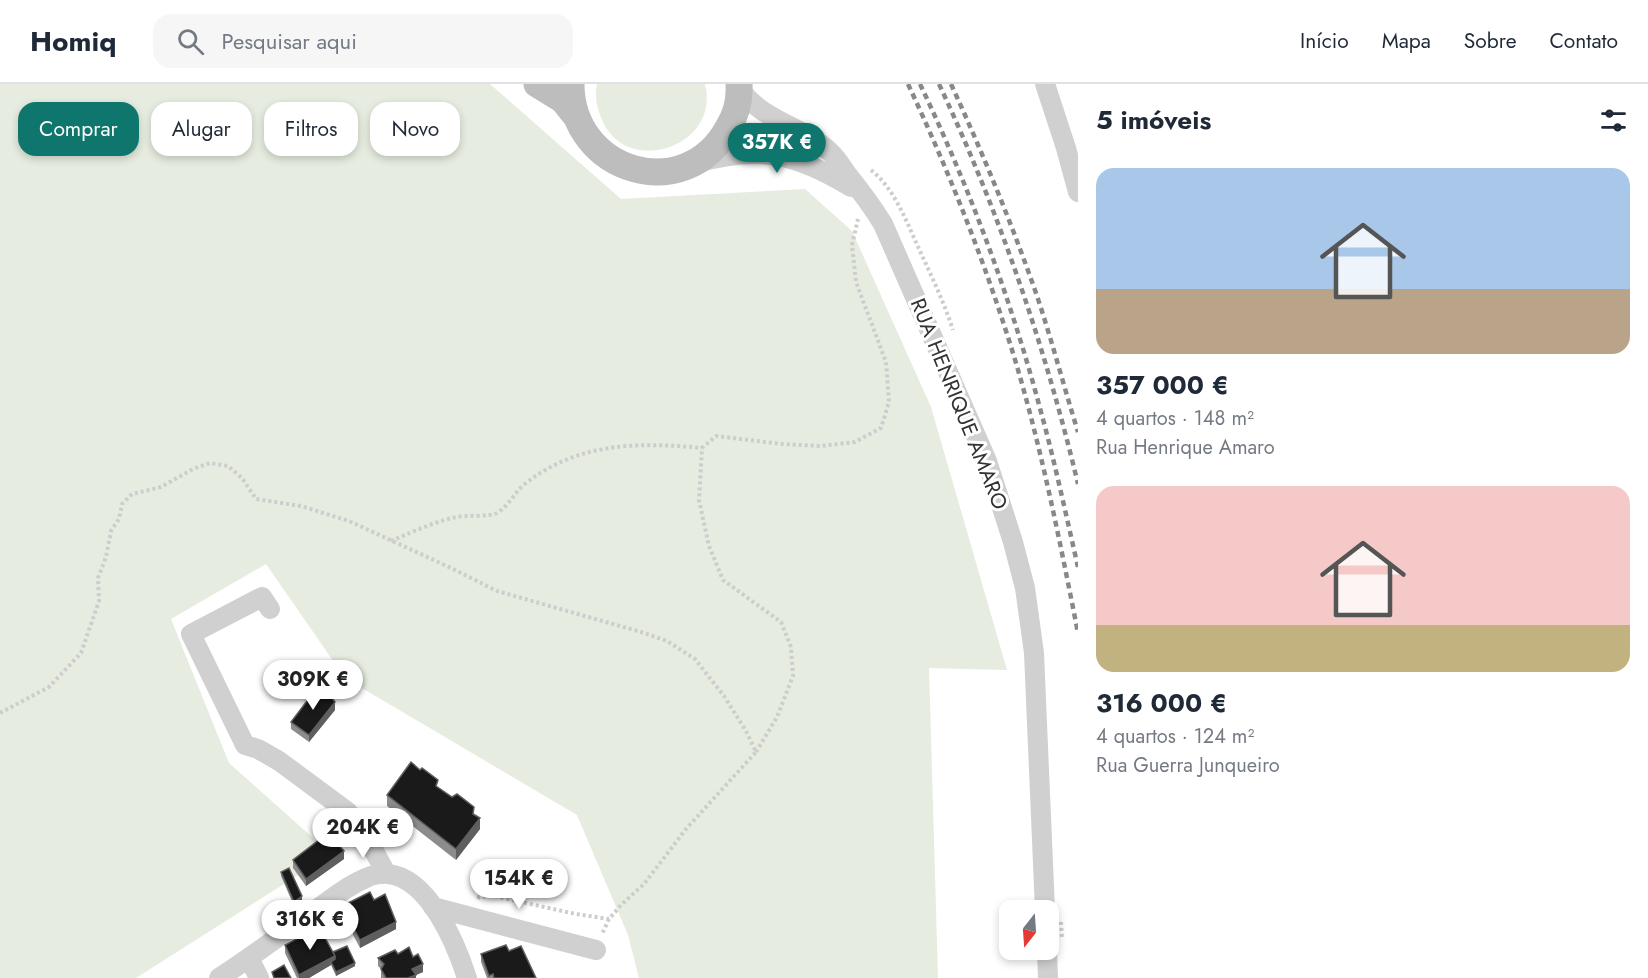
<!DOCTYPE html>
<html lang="pt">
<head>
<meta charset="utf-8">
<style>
  body { margin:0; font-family:Jost,sans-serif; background:#f6f6f7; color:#1f2937; height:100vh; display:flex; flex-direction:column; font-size:22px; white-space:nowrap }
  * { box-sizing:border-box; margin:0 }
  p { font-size:20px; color:#747a83 }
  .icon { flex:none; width:33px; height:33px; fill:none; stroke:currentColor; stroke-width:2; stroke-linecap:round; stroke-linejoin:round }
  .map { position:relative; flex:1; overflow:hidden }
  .sheet { display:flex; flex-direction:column; background:#fff; width:570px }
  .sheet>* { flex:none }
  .banner { position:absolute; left:18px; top:18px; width:570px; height:54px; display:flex; gap:12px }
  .needle { width:39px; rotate:197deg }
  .buttons { position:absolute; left:999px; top:816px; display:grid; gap:12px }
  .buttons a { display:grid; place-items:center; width:60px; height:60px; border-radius:12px; background:#fff; box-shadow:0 3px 9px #0003; font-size:30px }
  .price { position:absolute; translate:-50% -51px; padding:0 14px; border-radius:21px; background:#fff; color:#222; font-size:20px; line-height:39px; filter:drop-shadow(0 2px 3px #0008) }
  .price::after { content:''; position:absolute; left:50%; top:36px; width:18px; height:14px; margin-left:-9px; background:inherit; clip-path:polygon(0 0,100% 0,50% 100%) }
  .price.current { background:#0f766e; color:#fff }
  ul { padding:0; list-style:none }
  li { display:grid; align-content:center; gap:12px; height:318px; padding:0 18px }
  li span { display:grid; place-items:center; height:186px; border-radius:18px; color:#555 }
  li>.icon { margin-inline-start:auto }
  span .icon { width:108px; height:108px; fill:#fffc; stroke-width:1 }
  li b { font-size:26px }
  h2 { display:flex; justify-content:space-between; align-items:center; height:72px; padding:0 18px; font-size:26px }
  .tag { padding:0 21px; border-radius:18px; background:#fff; box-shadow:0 3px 9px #0003; font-size:21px; line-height:54px }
  .tag.current { background:#0f766e; color:#fff }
  header { display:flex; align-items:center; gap:36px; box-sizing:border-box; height:84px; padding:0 30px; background:#fff; border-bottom:2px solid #e0e1e3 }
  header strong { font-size:28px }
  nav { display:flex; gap:33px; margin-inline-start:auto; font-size:21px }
  .search { width:420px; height:54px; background:#f6f6f7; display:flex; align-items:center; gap:15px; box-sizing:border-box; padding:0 21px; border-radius:18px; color:#747a83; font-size:22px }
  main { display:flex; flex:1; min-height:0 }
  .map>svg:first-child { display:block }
  .green { fill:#e6ecdf }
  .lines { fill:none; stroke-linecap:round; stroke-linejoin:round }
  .path { stroke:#cdcdcd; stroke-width:4; stroke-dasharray:3 3; stroke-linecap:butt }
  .minor { stroke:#d0d0d0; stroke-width:20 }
  .secondary { stroke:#bdbdbd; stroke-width:27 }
  .rail { stroke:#888; stroke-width:4.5; stroke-dasharray:6 4.5; stroke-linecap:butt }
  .wall { fill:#8c8c8c }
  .shaded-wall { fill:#5f5f5f }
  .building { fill:#1a1a1a; stroke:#5f5f5f; stroke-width:1.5 }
  .labels { text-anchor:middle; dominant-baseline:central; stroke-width:6; stroke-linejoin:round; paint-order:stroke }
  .street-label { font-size:21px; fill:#333; stroke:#fff }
</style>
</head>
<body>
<header>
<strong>Homiq</strong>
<div class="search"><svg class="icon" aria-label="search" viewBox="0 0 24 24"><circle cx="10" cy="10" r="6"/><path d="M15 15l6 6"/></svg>Pesquisar aqui</div>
<nav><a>Início</a><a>Mapa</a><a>Sobre</a><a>Contato</a></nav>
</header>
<main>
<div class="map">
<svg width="1078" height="894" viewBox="0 0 1078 894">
  <rect width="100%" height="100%" fill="#fff"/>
  <!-- green -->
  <path class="green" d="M 0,0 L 490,0 L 621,115 L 805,105 L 852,147 L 931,323 L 1007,586 L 929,584 L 938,894 L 639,894 L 628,851 L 577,731 L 345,594 L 266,480 L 171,535 L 229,679 L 331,770 L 136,894 L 0,894 Z
    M 597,0 L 705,0 C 721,63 627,94 602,36 C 597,24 594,12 597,0 Z"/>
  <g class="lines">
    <!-- path -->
    <path class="path" d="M 871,86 C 895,105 906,137 919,165 C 931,191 944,218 953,246
      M 391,457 C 412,448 434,438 456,433 C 467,431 489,433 497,429 C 510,421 515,407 526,399 C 579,358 639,358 702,364
      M 0,629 L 49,603 L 81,569 L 99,517 L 98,494 L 106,473 L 111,447 L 119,435 L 122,420 L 132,410 L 161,403 L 193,385 L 210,379 L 228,382 L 242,394 L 256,415 L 301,422 L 349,437 L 451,484 L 497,507 L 641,548 L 667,557 L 695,575 L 724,612 L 746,647 L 756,668 L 686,745 L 644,800 L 621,821 L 609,835 L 602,850
      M 756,668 L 777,633 L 793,592 L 791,563 L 781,538 L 723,496 L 709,462 L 699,416 L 702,364 L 716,352 L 782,360 L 821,362 L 855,358 L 881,344 L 889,318 L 886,278 L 856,198 L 852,161 L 858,135
      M 478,815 L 479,813 L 494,812 L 576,830 L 609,835
      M 1061,838 L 1062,854"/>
    <!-- minor -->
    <path class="minor" d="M 1045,0 L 1066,64 L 1078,108
      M 739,4 C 763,38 802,41 830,68 C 837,74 842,83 847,90 C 860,106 872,122 883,140 L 987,377 L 1013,458 L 1025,504 L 1034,569 L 1045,826
      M 697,79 C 759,61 797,70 851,103
      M 270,525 L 262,513 L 191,550 L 245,661 L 258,665 L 279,677 L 348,728 L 362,745 L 386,789
      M 433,823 L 596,866
      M 1047,866 L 1048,894
      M 249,874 L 259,894
      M 219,894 C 250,874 279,852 309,831 C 327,818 345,803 366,794 C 372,791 382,789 388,790 C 429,794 456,860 467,894"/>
    <!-- secondary -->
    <path class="secondary" d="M 537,0 L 563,16 L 575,31
      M 571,0 C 571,89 686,122 728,44 C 736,31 740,15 739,0"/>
    <!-- rail -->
    <path class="rail" d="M 908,0 C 950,90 987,183 1016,279 C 1042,367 1060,458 1078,549
      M 920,0 C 970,105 1011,215 1041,328 C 1055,379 1066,431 1078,483
      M 939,0 C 999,128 1045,262 1078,400
      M 951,0 C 983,70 1012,140 1037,212 C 1052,257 1064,303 1078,348"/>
  </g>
  <!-- wall -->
  <path class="wall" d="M 324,611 L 335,626 L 309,658 L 291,645 L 291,638 Z
    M 438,703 L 474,730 L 480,745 L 456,776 L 387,722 L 387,711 Z
    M 344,775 L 306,802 L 293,784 L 293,776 Z
    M 281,788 L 302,816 L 294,822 L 281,792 Z
    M 374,816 L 396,845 L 360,864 L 342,830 L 342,822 Z
    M 285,861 L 333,868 L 355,882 L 336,892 L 331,881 L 309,894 L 297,894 L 285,869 Z
    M 509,867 L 536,894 L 487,894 L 481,878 L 481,870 Z
    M 398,870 L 413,873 L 423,888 L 416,891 L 416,894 L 381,894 L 381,885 L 378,882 L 378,874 Z"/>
  <!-- shaded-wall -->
  <path class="shaded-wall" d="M 335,618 L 335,626 L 309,658 L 309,651 Z
    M 480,734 L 480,745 L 456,776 L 456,765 Z
    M 344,767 L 344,775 L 306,802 L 306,795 Z
    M 302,812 L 302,816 L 294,822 L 294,818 Z
    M 396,838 L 396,845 L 360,864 L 360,856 Z
    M 335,872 L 335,879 L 331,878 L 331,881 L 309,894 L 299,894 L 299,891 Z
    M 355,879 L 355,882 L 336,892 L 336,888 Z
    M 423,880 L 423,888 L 416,891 L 416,894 L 408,894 L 412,885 Z"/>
  <!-- building -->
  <path class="building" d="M 316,605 L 324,611 L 327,607 L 335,618 L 309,651 L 291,638 Z
    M 411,678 L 420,686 L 422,684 L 438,696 L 436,702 L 452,713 L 457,710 L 474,723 L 473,730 L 480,734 L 456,765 L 387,711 Z
    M 328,749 L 344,767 L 306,795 L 293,776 Z
    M 289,784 L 302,812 L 294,818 L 281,788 Z
    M 370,808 L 374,816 L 385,810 L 396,838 L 360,856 L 342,822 Z
    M 319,843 L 335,872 L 299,891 L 285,861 Z
    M 506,861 L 509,867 L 521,862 L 536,894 L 494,894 L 493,890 L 489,892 L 481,870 Z
    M 347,862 L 355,879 L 336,888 L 331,878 L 335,875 L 335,872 L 333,868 Z
    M 409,863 L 413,873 L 418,870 L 423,880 L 412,885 L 416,891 L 408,894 L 386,894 L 381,885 L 384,880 L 378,874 L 395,866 L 398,870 Z
    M 284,881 L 291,894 L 274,894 L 272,888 Z"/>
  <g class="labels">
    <!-- street labels -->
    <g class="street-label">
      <text transform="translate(959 320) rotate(68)">RUA HENRIQUE AMARO</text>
    </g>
  </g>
</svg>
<div class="buttons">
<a><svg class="needle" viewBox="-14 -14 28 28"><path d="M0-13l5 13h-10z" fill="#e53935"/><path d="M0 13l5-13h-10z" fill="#747a83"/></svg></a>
</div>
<b class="price current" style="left:777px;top:90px">357K €</b>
<b class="price" style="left:313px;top:627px">309K €</b>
<b class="price" style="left:363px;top:775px">204K €</b>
<b class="price" style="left:519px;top:826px">154K €</b>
<b class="price" style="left:310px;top:867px">316K €</b>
<div class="banner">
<a class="tag current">Comprar</a>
<a class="tag">Alugar</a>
<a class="tag">Filtros</a>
<a class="tag">Novo</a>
</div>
</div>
<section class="sheet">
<h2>5 imóveis<svg class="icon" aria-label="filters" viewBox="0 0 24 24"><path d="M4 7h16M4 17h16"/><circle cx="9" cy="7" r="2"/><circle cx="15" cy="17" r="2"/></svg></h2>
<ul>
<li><span style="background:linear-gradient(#a9c7e8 65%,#b9a48a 0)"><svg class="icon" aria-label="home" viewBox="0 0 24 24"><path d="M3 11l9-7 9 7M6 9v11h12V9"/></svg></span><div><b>357 000 €</b><p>4 quartos · 148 m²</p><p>Rua Henrique Amaro</p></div></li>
<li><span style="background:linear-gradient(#f6c9c9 75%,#c2b280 0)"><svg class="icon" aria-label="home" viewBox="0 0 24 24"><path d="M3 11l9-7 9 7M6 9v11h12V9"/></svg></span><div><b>316 000 €</b><p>4 quartos · 124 m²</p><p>Rua Guerra Junqueiro</p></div></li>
</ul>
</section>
</main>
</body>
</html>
